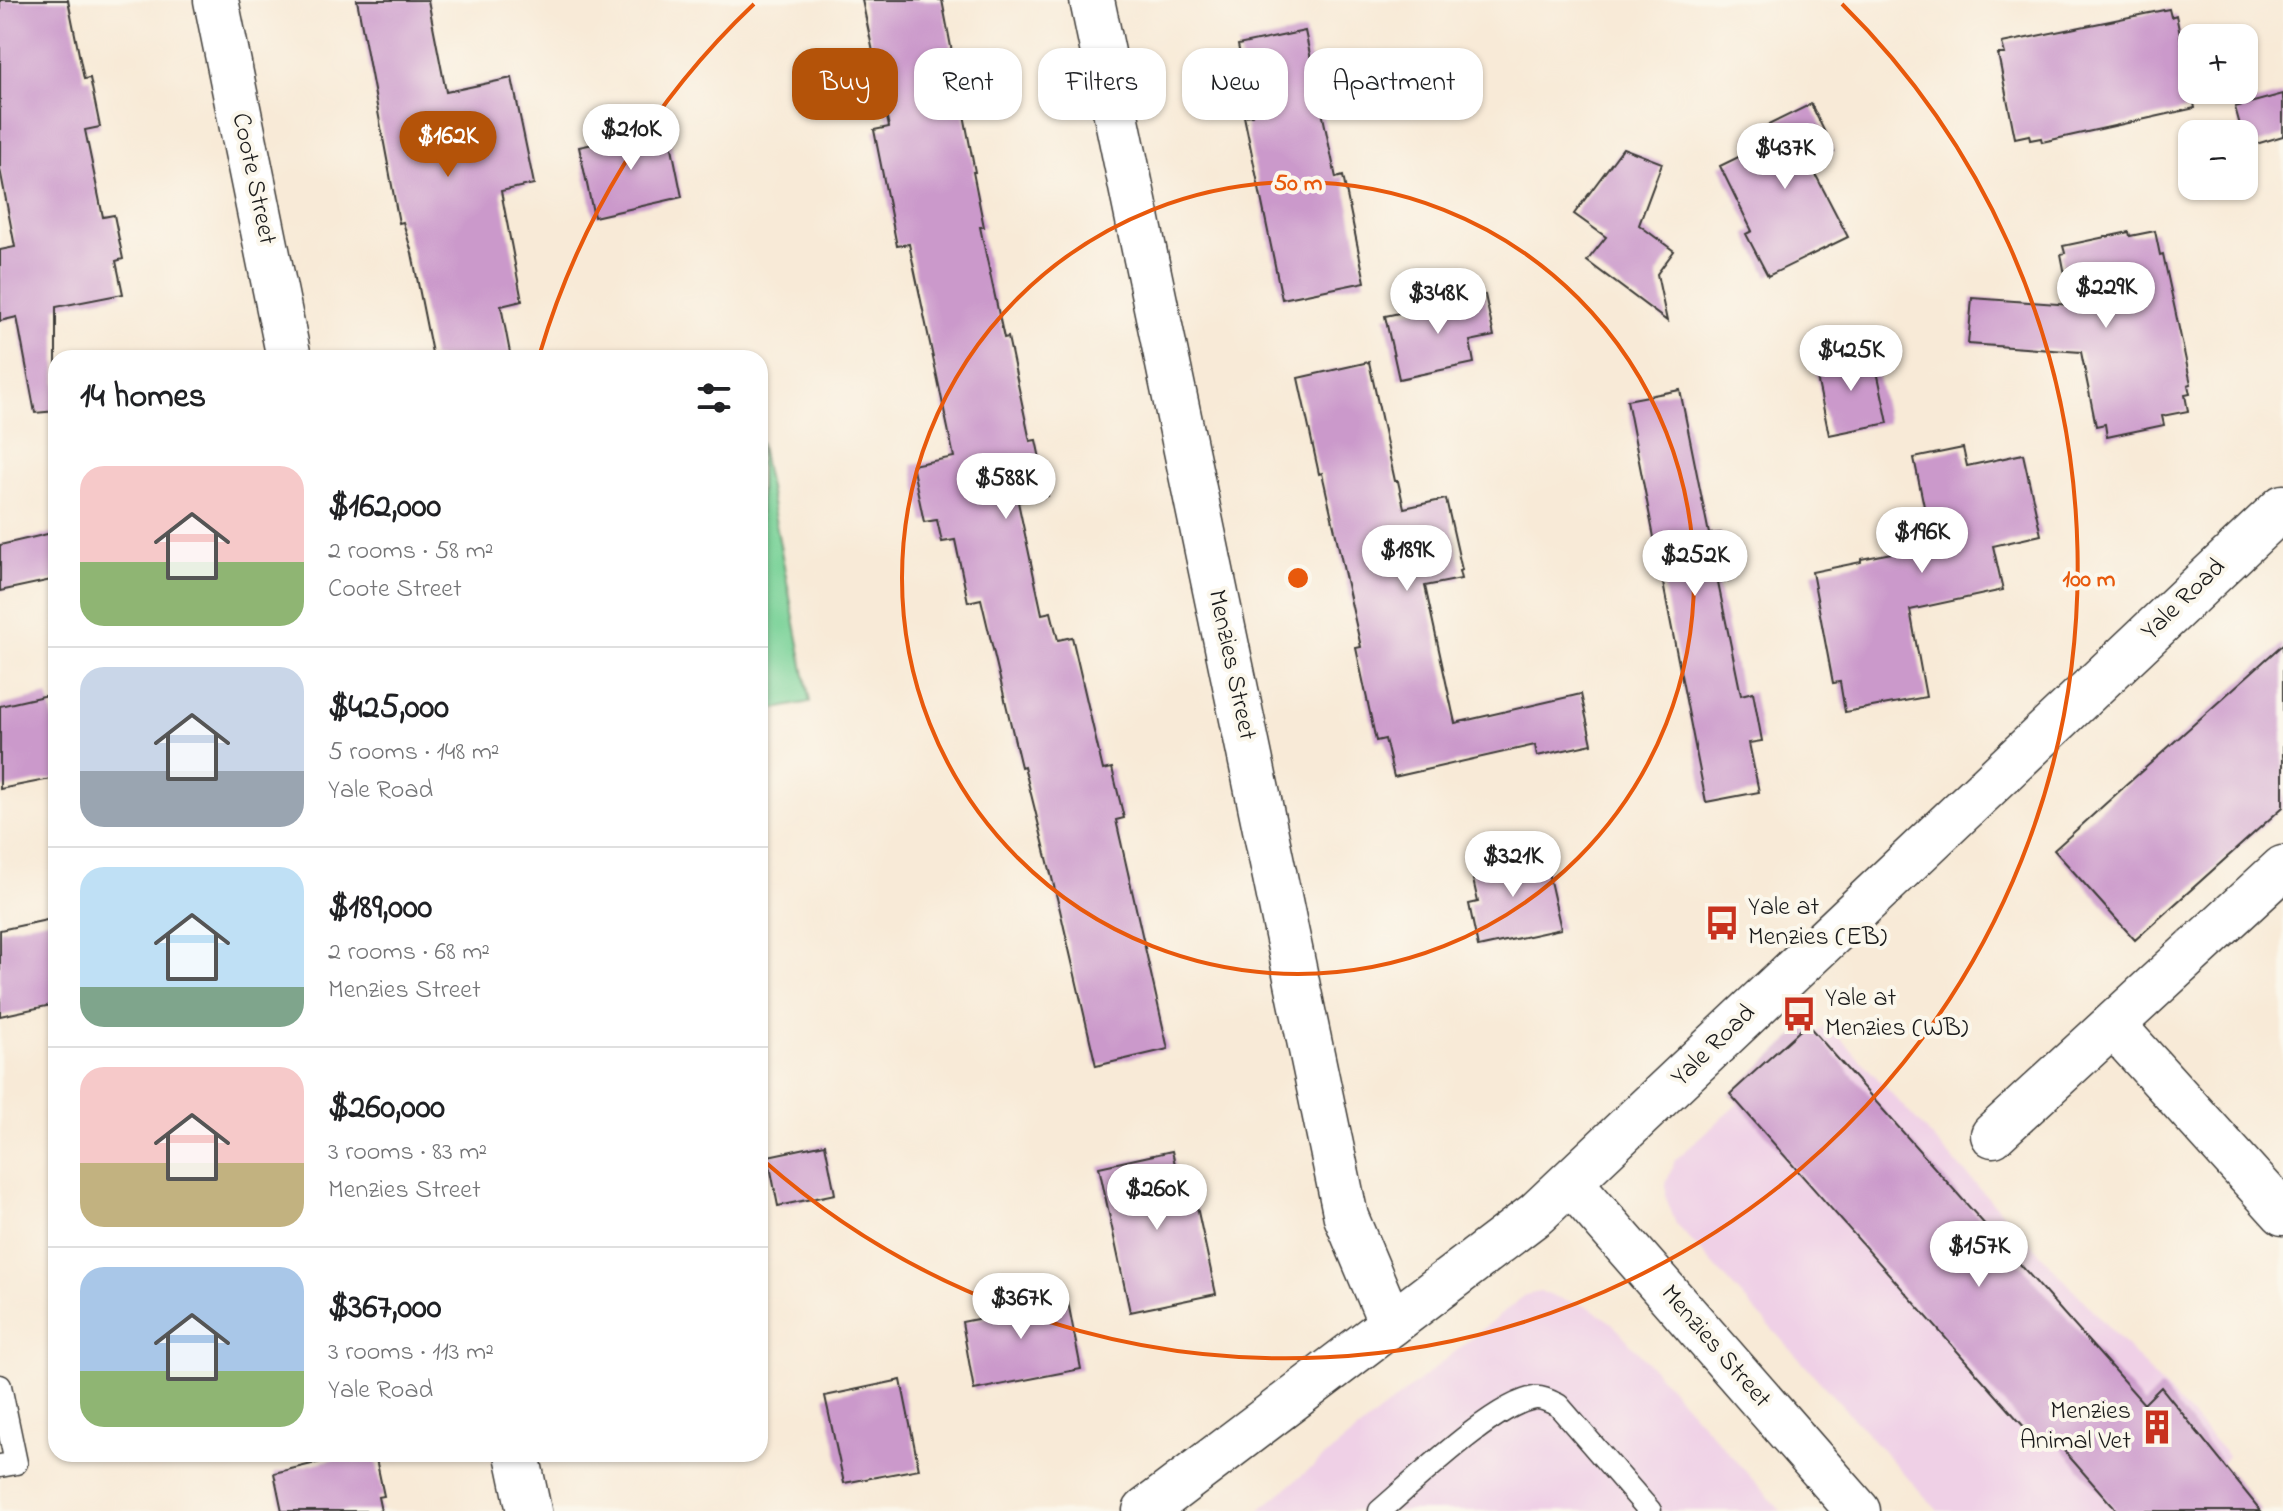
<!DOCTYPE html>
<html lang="en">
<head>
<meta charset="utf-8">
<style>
  body { margin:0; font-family:"Indie Flower",sans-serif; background:#f2f2f2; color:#202124; height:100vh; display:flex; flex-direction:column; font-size:30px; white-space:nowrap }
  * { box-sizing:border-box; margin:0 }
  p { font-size:26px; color:#757577 }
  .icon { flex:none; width:44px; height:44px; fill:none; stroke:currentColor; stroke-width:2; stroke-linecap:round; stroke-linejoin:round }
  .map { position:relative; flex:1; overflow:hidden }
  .panel { position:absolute; left:48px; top:350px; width:720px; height:1112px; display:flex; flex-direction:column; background:#fff; border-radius:24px; box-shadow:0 2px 6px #0004 }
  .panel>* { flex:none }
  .top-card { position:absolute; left:792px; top:48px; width:760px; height:72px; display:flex; gap:16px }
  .controls { position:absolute; left:2178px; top:24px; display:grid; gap:16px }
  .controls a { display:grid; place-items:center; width:80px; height:80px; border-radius:16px; background:#fff; box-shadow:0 2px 6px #0004; font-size:40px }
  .price { position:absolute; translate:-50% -68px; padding:0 18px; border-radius:28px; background:#fff; color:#222; font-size:26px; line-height:52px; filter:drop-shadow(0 2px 4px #0008) }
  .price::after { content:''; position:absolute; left:50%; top:48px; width:24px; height:18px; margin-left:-12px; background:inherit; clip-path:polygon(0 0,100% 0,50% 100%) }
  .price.on { background:#b45309; color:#fff }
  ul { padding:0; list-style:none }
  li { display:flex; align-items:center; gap:24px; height:200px; padding:0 32px }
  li+li { border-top:2px solid #e0e0e0 }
  li span { display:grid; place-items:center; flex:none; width:224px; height:160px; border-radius:24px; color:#555 }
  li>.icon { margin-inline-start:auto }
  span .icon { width:96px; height:96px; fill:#fffc; stroke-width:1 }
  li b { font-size:34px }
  h2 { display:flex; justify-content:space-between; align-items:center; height:96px; padding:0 32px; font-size:34px }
  .tag { padding:0 28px; border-radius:24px; background:#fff; box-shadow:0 2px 6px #0004; font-size:28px; line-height:72px }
  .tag.on { background:#b45309; color:#fff }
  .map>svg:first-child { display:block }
  .built { fill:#efd0e6 }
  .green { fill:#79d298; stroke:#4a775a; stroke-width:2 }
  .building { fill:#cb99cb }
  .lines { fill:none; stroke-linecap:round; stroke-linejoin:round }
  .lane-casing { stroke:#3d3b38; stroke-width:25 }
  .street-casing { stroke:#3d3b38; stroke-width:47 }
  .secondary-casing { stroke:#3d3b38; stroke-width:47 }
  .lane { stroke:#fff; stroke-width:22 }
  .street { stroke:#fff; stroke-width:44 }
  .secondary { stroke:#fff; stroke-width:44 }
  .ring { fill:none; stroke:#e8590c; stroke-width:4 }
  .labels { text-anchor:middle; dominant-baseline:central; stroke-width:8; stroke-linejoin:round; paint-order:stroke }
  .street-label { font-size:26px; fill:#1c1c1c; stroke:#fbf7ec }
  .poi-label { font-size:26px; fill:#1c1c1c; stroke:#fbf7ec; text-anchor:start }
  .centre { fill:#e8590c; stroke:#fbf7ec; stroke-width:4 }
  .ring-label { font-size:24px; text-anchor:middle; font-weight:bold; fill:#e8590c; stroke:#fbf7ec; stroke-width:8; stroke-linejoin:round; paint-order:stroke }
</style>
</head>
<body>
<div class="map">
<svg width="2283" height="1511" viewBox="0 0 2283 1511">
  <rect width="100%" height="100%" fill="#fbf7ec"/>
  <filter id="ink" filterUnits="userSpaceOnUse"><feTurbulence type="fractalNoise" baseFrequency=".0125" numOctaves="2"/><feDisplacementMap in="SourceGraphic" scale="16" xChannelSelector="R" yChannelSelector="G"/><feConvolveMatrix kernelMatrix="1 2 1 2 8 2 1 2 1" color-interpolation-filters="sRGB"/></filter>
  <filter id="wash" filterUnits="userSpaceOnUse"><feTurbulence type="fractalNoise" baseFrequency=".006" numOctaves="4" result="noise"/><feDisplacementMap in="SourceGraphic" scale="32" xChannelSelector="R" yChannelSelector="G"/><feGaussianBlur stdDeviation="1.8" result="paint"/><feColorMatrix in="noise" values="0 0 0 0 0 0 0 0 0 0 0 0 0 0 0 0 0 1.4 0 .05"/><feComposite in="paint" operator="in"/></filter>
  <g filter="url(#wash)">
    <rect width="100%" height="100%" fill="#f8ead7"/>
    <!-- built -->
    <path class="built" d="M 1827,1024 L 2228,1456 L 2183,1511 L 1938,1511 L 1676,1224 L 1666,1198 L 1666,1184 L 1675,1160 Z
      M 1540,1292 L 1589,1307 L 1612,1323 L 1781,1511 L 1258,1511 L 1525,1295 Z"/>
    <!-- green -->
    <path class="green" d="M 760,441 L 810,702 L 760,712 Z"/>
    <g id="blocks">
      <!-- building -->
      <path class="building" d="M 0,0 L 68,0 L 84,79 L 90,78 L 100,127 L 85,130 L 103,217 L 114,215 L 123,259 L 116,261 L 123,294 L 56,307 L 56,411 L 35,413 L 17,317 L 0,321 L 0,250 L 15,247 L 0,169 Z
        M 357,0 L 428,0 L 446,92 L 512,78 L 534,184 L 501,191 L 522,301 L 501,306 L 511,358 L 433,358 L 412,253 L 403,222 L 399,223 Z
        M 862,0 L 942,0 L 975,172 L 973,172 L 984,227 L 980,227 L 1004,338 L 1008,337 L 1030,441 L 1036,440 L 1048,496 L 1018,502 L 1042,614 L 1051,612 L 1058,640 L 1072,637 L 1103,770 L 1112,768 L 1124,818 L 1116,820 L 1168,1049 L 1096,1066 L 1060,910 L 1024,766 L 1021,767 L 981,599 L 968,602 L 955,540 L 942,542 L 937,520 L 924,522 L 912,465 L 954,457 L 909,244 L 897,246 L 874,130 L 889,127 Z
        M 2169,9 L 2171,17 L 2176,15 L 2195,108 L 2042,142 L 2041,138 L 2030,140 L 2029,135 L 2015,138 L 1998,54 L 2005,54 L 2002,43 Z
        M 1305,31 L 1336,178 L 1343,176 L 1365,282 L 1282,299 L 1244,116 L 1252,115 L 1238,45 Z
        M 2283,94 L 2283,136 L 2246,147 L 2235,107 Z
        M 1811,104 L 1834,151 L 1810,164 L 1848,237 L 1768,276 L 1746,234 L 1752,231 L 1720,166 L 1753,150 L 1746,136 Z
        M 668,128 L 682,197 L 594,217 L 579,147 Z
        M 1623,148 L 1662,163 L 1639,225 L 1674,251 L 1657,274 L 1667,321 L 1587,261 L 1606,237 L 1574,214 Z
        M 2155,231 L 2160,255 L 2163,254 L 2191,384 L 2188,385 L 2190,394 L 2185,395 L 2188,411 L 2162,416 L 2164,425 L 2107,437 L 2105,424 L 2096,426 L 2081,352 L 1968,344 L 1972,298 L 2071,305 L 2061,254 L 2065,253 L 2063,246 L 2129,232 L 2130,236 Z
        M 1485,295 L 1494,336 L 1470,341 L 1474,363 L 1399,379 L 1385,316 Z
        M 1873,352 L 1888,423 L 1829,435 L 1814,363 Z
        M 1369,362 L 1395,481 L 1398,481 L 1404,508 L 1446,499 L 1462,570 L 1459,571 L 1461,579 L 1425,586 L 1455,723 L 1581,694 L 1592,744 L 1537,756 L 1535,745 L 1394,777 L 1385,739 L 1376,741 L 1356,648 L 1361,647 L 1322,473 L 1319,474 L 1298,378 Z
        M 1680,390 L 1709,534 L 1721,533 L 1730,580 L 1718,583 L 1741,695 L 1753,692 L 1762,741 L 1749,743 L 1759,792 L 1706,802 L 1627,400 Z
        M 1963,448 L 1967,466 L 2023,454 L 2041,535 L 1993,546 L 2003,590 L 1910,610 L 1926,697 L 1845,712 L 1840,682 L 1833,683 L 1812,572 L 1861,562 L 1861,559 L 1932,545 L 1914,458 Z
        M 56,532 L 56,579 L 0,591 L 0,545 Z
        M 2283,644 L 2283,807 L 2135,940 L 2054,850 Z
        M 48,695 L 56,731 L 56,778 L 0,789 L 0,706 Z
        M 1543,850 L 1561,929 L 1478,947 L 1469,904 L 1478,902 L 1470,866 Z
        M 56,918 L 56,1004 L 0,1016 L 0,930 Z
        M 1807,1024 L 2144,1404 L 2161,1387 L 2261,1511 L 2117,1511 L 2052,1437 L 2041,1446 L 1730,1094 Z
        M 825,1144 L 835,1194 L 778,1206 L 768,1156 Z
        M 1172,1151 L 1178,1178 L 1190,1175 L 1216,1294 L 1130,1312 L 1099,1167 Z
        M 1042,1288 L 1045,1306 L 1068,1302 L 1081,1369 L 974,1390 L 962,1322 L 997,1315 L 994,1298 Z
        M 901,1380 L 919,1469 L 844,1483 L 825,1396 Z
        M 354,1454 L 375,1454 L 384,1496 L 378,1497 L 381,1511 L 282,1511 L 274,1473 Z"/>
    </g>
  </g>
  <g filter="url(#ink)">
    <use href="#blocks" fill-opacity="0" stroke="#3d3b38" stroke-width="2"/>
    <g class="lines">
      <!-- lane casing -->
      <g class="lane-casing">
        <path id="lane" d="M 0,1386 L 16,1463 L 0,1466
          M 1380,1511 C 1413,1483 1495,1403 1535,1398 C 1542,1397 1551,1402 1558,1405 L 1650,1511"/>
      </g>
      <!-- street casing -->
      <g class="street-casing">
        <path id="street" d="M 216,0 L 289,358
          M 1092,0 L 1346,1217 L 1391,1324
          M 2113,1025 L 2283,1213
          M 1993,1135 L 2283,868
          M 517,1454 L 529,1511"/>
      </g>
      <!-- secondary casing -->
      <g class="secondary-casing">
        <path id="secondary" d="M 1571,1183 L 1858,1511
          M 1145,1511 L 1536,1214 L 2283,507"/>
      </g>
      <!-- lane -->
      <use href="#lane" class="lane"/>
      <!-- street -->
      <use href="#street" class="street"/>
      <!-- secondary -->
      <use href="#secondary" class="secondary"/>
    </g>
  </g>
  <!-- distance rings -->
  <g class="ring">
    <circle cx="1298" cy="578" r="396"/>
    <path d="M540 353A791 791 0 0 1 754 4M1842 4A791 791 0 0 1 764 1161"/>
  </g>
  <!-- icons -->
  <defs>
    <g id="bus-bare" transform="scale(2.76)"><path d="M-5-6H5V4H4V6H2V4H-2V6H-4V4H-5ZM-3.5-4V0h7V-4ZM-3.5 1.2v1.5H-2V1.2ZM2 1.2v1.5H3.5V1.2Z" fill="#c8321e" stroke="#fbf7ec" stroke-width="2.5" paint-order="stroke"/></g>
    <g id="building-bare" transform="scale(2.76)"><path d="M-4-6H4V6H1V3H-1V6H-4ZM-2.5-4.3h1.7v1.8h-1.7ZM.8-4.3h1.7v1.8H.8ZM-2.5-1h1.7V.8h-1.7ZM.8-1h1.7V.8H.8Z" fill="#c8321e" stroke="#fbf7ec" stroke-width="2.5" paint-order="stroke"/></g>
  </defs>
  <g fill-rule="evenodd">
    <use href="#bus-bare" x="1722" y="923"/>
    <use href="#bus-bare" x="1799" y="1014"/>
    <use href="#building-bare" x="2157" y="1427"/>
  </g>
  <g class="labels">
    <!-- street labels -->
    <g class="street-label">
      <text transform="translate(253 179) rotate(78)">Coote Street</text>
      <text transform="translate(2184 600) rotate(-44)">Yale Road</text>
      <text transform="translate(1231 665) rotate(78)">Menzies Street</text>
      <text transform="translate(1714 1046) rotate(-44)">Yale Road</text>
      <text transform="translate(1715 1347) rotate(49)">Menzies Street</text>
    </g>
    <!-- poi labels -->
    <g class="poi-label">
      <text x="1748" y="908">Yale at<tspan x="1748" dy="30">Menzies (EB)</tspan></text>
      <text x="1825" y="999">Yale at<tspan x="1825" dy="30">Menzies (WB)</tspan></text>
      <text x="2131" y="1412" text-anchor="end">Menzies<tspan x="2131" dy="30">Animal Vet</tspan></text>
    </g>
  </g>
  <circle cx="1298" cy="578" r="12" class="centre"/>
  <g class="ring-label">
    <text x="1298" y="190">50 m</text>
    <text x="2089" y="586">100 m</text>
  </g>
</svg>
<div class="controls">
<a>+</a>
<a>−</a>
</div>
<b class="price" style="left:631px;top:172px">$210K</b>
<b class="price on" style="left:448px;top:179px">$162K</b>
<b class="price" style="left:1785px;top:191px">$437K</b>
<b class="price" style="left:2106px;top:330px">$229K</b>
<b class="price" style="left:1438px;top:336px">$348K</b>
<b class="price" style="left:1851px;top:393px">$425K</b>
<b class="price" style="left:1006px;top:521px">$588K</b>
<b class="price" style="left:1922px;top:575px">$196K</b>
<b class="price" style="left:1407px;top:593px">$189K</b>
<b class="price" style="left:1695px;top:598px">$252K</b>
<b class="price" style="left:1513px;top:899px">$321K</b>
<b class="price" style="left:1157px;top:1232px">$260K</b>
<b class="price" style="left:1979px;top:1289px">$157K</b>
<b class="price" style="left:1021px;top:1341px">$367K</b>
<div class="top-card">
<a class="tag on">Buy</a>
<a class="tag">Rent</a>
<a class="tag">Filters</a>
<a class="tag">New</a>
<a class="tag">Apartment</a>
</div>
<section class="panel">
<h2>14 homes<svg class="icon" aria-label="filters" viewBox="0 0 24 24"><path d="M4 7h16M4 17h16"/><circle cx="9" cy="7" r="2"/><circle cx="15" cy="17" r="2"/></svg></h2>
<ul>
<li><span style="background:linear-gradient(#f6c9c9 60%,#8fb573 0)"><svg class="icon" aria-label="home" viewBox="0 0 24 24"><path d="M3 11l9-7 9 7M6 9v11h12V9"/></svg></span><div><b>$162,000</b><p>2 rooms · 58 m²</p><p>Coote Street</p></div></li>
<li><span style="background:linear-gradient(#c9d6e8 65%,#9aa5b1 0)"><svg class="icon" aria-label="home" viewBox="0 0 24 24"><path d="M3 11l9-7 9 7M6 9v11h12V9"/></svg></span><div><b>$425,000</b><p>5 rooms · 148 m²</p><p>Yale Road</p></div></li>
<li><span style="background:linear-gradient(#bfe0f5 75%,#7fa58c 0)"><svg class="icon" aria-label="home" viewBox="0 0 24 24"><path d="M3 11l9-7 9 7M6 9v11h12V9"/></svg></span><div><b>$189,000</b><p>2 rooms · 68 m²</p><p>Menzies Street</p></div></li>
<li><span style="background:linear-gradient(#f6c9c9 60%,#c2b280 0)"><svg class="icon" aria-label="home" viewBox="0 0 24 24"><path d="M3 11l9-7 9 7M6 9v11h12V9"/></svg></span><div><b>$260,000</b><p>3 rooms · 83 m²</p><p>Menzies Street</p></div></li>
<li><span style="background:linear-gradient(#a9c7e8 65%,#8fb573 0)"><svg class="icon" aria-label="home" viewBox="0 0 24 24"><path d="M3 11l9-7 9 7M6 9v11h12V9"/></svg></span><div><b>$367,000</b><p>3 rooms · 113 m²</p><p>Yale Road</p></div></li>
</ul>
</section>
</div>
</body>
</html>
